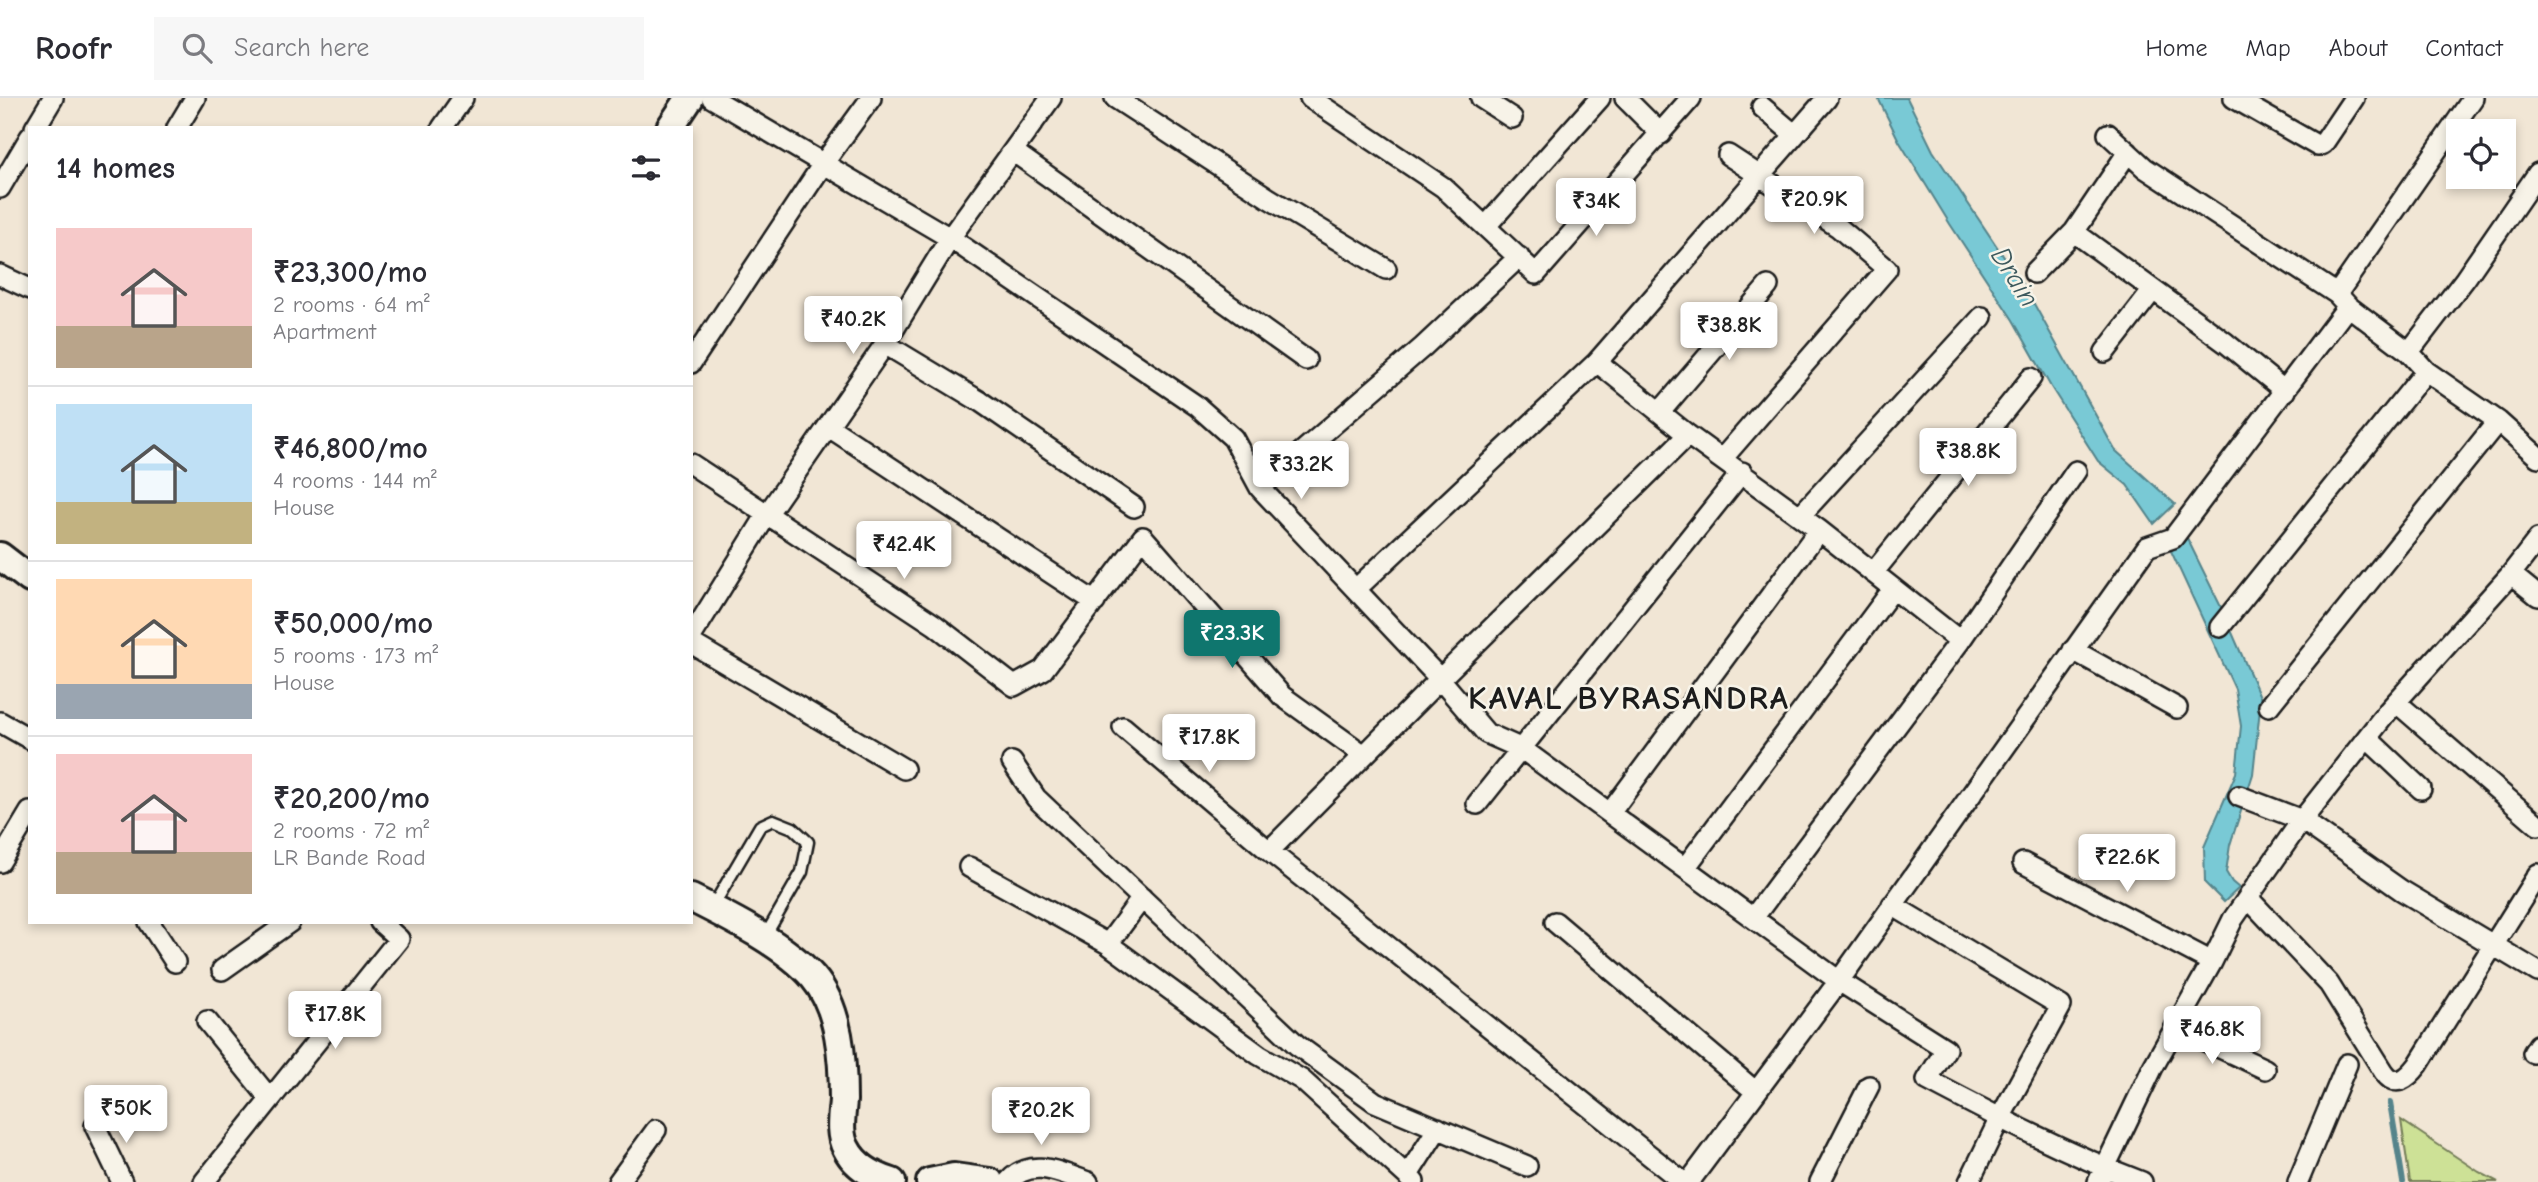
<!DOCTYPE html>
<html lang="en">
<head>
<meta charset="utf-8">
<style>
  body { margin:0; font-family:"Comic Neue",sans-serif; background:#f7f7f7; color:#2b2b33; height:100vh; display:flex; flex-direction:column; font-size:26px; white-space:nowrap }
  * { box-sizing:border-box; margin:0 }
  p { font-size:23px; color:#7c7c81 }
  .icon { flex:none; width:38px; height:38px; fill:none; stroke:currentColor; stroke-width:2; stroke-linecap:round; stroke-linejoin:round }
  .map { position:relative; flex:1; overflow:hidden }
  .details { position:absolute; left:28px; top:28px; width:665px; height:798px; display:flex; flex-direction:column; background:#fff; border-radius:0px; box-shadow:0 4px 10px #0003 }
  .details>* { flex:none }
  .tools { position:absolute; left:2446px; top:21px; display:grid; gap:14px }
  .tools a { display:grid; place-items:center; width:70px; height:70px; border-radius:0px; background:#fff; box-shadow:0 4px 10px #0003; font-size:35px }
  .price { position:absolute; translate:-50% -60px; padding:0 16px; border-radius:7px; background:#fff; color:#222; font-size:23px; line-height:46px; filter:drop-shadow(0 2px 4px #0008) }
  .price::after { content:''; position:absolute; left:50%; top:42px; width:21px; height:16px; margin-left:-10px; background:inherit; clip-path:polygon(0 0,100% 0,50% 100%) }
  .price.active { background:#0f766e; color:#fff }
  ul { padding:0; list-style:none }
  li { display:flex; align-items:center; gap:21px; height:175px; padding:0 28px }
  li+li { border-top:2px solid #e1e1e2 }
  li span { display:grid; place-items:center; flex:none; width:196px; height:140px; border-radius:0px; color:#555 }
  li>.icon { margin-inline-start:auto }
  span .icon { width:84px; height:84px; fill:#fffc; stroke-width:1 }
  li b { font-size:30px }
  h2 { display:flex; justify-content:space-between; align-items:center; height:84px; padding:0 28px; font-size:30px }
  header { display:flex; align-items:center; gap:42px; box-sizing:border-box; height:98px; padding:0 35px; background:#fff; border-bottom:2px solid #e1e1e2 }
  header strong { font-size:33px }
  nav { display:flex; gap:38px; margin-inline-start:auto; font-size:24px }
  .search { width:490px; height:63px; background:#f7f7f7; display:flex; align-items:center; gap:18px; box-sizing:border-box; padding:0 24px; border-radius:0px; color:#7c7c81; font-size:26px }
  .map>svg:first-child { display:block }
  .green { fill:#cde196; stroke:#747e59; stroke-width:2 }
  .water { fill:#79c9d5; stroke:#54848b; stroke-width:2 }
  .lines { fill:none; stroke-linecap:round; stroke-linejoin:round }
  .stream { stroke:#54848b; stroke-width:6 }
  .lane-casing { stroke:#1c1c1c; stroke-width:15 }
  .street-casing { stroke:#1c1c1c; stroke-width:24 }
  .secondary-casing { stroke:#1c1c1c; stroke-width:32 }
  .lane { stroke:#f7f3e8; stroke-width:10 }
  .street { stroke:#f7f3e8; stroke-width:19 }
  .secondary { stroke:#f7f3e8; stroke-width:26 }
  .labels { text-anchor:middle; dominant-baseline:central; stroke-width:5; stroke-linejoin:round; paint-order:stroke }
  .water-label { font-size:28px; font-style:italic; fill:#3d595d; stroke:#f7f3e8 }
  .district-label { font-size:33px; font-weight:bold; letter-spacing:2px; fill:#1c1c1c; stroke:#f7f3e8 }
</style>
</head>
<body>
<header>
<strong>Roofr</strong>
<div class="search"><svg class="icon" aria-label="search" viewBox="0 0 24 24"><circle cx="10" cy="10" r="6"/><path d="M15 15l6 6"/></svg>Search here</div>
<nav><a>Home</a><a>Map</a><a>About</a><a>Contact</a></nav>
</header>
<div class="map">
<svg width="2538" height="1084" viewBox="0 0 2538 1084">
  <rect width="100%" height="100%" fill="#f1e6d5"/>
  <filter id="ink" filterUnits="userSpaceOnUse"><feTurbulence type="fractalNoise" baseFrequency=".0143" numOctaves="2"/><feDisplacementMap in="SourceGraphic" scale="14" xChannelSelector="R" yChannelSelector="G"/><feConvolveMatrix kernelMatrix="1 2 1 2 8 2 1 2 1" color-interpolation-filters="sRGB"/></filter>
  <g filter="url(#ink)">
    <!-- green -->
    <path class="green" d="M 2401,1022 L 2479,1074 L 2498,1084 L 2410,1084 Z"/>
    <!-- water -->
    <path class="water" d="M 1878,0 L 1907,0 L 1933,53 L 2028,195 L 2115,352 L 2175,406 L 2154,426 L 2127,387 L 2098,363 L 2051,289 L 2013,222 L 1950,126 L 1899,43 Z
      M 2186,438 L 2220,507 L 2261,601 L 2253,676 L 2230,747 L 2226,774 L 2232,784 L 2239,790 L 2224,804 L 2205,785 L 2204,749 L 2236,675 L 2241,628 L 2235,591 L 2171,453 Z"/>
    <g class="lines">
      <!-- stream -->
      <path class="stream" d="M 2390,1005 L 2403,1084"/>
      <!-- lane casing -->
      <g class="lane-casing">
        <path id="lane" d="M 712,810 L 760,728 L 773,722 L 793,730 L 808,744 L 802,774 L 764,840"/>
      </g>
      <!-- street casing -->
      <g class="street-casing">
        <path id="street" d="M 712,0 L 950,140 L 1197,308 L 1233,340 L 1260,390 L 1440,581 L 1486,635 L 1522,651 L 1839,883 L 1946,951 L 1927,982 C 1997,1019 2068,1056 2142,1084
          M 1115,0 L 1270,101 L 1386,171
          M 1310,0 L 1443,89 L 1536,176 L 1691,0
          M 1481,0 L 1512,20
          M 1625,0 L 1661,36
          M 2234,0 L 2318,48 L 2323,46 L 2354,0
          M 1762,9 L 1795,37
          M 35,30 L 53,0
          M 177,30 L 195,0
          M 442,30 L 463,0
          M 2108,36 L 2145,70 L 2337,196 L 2348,208 L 2409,254 L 2426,273 L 2498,323 L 2538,359
          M 1014,54 L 1306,262
          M 0,90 L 30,39
          M 1486,128 L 1600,0
          M 2074,134 L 2226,245 L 2285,293
          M 2034,175 L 2074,134 L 2128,54
          M 0,177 L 30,191
          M 2337,196 L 2473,0
          M 885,246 L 981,304 L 1134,409
          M 2105,254 L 2153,192
          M 2409,254 L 2465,181 L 2538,75
          M 1597,264 L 1688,337 L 1819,432 L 1960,543
          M 691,265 L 823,66 L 871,0
          M 1660,314 L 1768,188
          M 829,329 L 1095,504
          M 1722,361 L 1887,171 L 1838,129 L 1728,57
          M 691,366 L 935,527 L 1014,588 L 1043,572 L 1143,439 L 1282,598 L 1364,657
          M 1260,390 L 1423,249 L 1519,159
          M 1800,418 L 1982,219
          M 1873,475 L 2031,280
          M 2511,476 L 2538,498
          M 1356,491 L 1597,264 L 1827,0
          M 2220,529 L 2426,273
          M 691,539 L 766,418 L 885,246 L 950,140 L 1051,0
          M 691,545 L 904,671
          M 2073,552 L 2177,610
          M 2396,604 L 2538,727
          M 2269,608 L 2498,323
          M 0,624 L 30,641
          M 1123,629 L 1269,753 L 1683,1084
          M 2367,640 L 2421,691
          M 1012,664 L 1036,700 L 1297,947 L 1375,1004 L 1527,1068
          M 2239,698 L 2302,722 L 2401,792 L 2538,874
          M 1477,706 L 1742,374
          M 1610,715 L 1819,432
          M 1269,753 L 1440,581 L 1688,337
          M 0,764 L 30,714
          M 2023,765 L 2212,864
          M 969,769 L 1108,846 L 1259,957 L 1302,982 L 1414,1084
          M 1685,770 L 1893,491
          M 2249,801 L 2329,886 L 2384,974 C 2396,991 2408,980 2418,967 L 2538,776
          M 1892,807 L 2061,908 L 2000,1020 L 1969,1084
          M 1753,820 L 1960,543 L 2076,373
          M 149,824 L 175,864
          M 1555,824 L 1756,994
          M 1108,846 L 1142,800
          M 222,872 L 290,824
          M 207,923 L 270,1001
          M 2175,929 L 2265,971
          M 2533,955 L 2538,947
          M 95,1028 L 122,1084
          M 1408,1077 L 1438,1030
          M 204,1084 L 399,841 L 380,824
          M 618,1084 L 656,1032
          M 1008,1084 C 1031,1058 1061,1075 1088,1084
          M 1689,1084 L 1839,883 L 2147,449 L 2173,440 L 2348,208
          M 1820,1084 L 1869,988
          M 2098,1084 L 2153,969 L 2212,864 L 2233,821 L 2302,722 L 2388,613 L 2511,476 L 2538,441
          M 2298,1084 L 2347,966"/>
      </g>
      <!-- secondary casing -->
      <g class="secondary-casing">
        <path id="secondary" d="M 670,30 L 690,0
          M 0,458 L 30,481
          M 691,800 C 729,819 785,847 813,879 C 840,910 843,963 843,1002 C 842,1017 838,1035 846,1050 C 855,1068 873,1078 892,1084
          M 930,1084 L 954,1079 L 990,1084"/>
      </g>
      <!-- lane -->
      <use href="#lane" class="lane"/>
      <!-- street -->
      <use href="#street" class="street"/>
      <!-- secondary -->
      <use href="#secondary" class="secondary"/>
    </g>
  </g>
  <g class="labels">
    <!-- water labels -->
    <g class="water-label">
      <text transform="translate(2015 179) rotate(58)">Drain</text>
    </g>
    <!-- district labels -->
    <g class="district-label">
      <text x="1629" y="600">KAVAL BYRASANDRA</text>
    </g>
  </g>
</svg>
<div class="tools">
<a><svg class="icon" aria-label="locate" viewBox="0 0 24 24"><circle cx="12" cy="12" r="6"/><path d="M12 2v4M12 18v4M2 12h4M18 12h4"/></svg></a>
</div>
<b class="price" style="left:1814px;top:138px">₹20.9K</b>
<b class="price" style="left:1596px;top:140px">₹34K</b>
<b class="price" style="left:853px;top:258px">₹40.2K</b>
<b class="price" style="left:1729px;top:264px">₹38.8K</b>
<b class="price" style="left:1968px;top:390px">₹38.8K</b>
<b class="price" style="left:1301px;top:403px">₹33.2K</b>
<b class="price" style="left:904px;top:483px">₹42.4K</b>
<b class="price active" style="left:1232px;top:572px">₹23.3K</b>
<b class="price" style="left:1209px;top:676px">₹17.8K</b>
<b class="price" style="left:2127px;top:796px">₹22.6K</b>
<b class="price" style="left:335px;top:953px">₹17.8K</b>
<b class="price" style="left:2212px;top:968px">₹46.8K</b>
<b class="price" style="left:126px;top:1047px">₹50K</b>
<b class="price" style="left:1041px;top:1049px">₹20.2K</b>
<section class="details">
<h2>14 homes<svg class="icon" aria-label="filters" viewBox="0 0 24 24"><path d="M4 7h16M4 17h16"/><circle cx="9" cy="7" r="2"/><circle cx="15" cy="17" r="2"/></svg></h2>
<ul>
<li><span style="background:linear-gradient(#f6c9c9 70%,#b9a48a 0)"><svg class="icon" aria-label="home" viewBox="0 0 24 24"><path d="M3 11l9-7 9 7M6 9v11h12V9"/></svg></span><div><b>₹23,300/mo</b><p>2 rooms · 64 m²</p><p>Apartment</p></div></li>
<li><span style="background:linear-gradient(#bfe0f5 70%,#c2b280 0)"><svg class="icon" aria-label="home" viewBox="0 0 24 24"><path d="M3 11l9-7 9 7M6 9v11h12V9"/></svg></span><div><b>₹46,800/mo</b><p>4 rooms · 144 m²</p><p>House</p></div></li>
<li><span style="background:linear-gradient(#ffd9b3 75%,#9aa5b1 0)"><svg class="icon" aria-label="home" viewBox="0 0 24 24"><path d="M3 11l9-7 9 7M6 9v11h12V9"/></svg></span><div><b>₹50,000/mo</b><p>5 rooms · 173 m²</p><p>House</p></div></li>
<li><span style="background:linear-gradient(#f6c9c9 70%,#b9a48a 0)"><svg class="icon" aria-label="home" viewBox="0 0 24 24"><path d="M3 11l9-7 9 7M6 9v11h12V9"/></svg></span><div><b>₹20,200/mo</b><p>2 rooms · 72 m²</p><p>LR Bande Road</p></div></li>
</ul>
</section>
</div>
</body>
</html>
